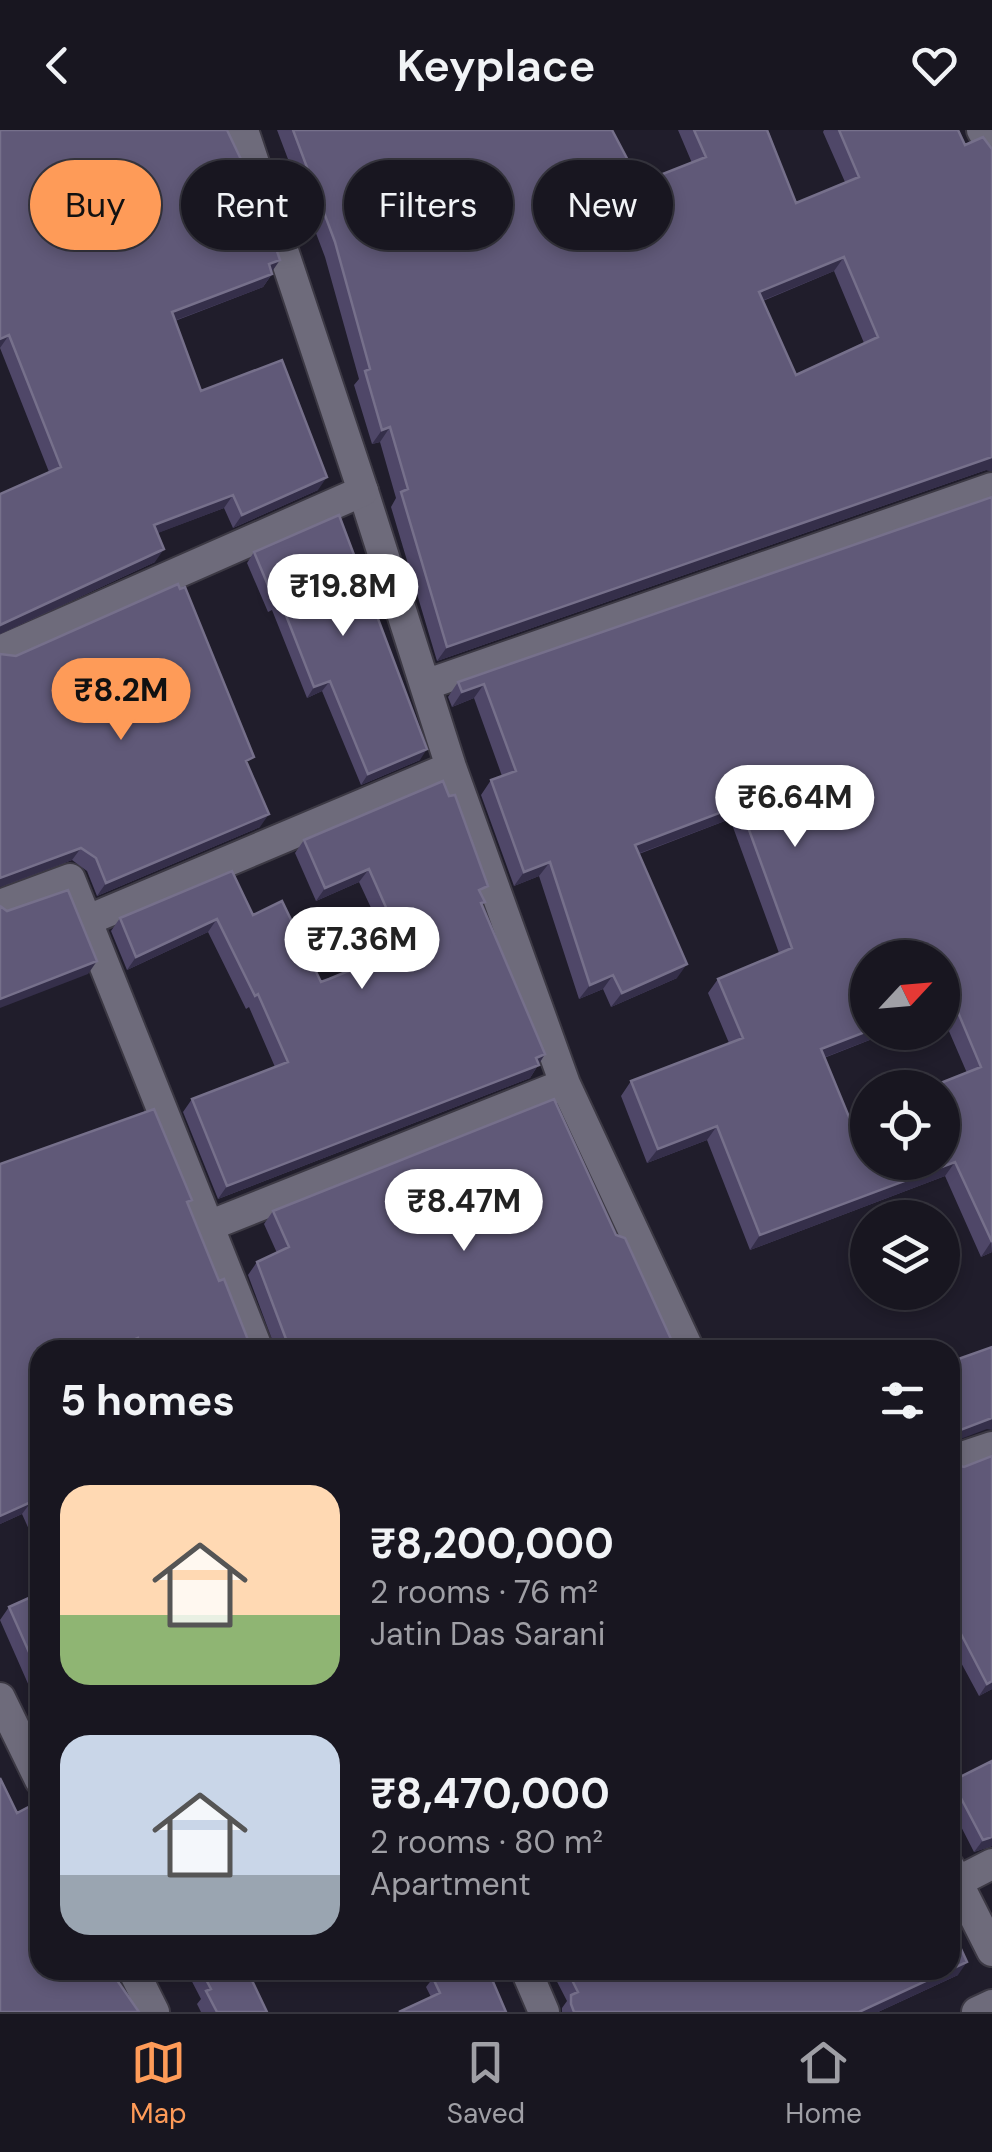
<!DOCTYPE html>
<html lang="en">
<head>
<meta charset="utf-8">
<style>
  body { margin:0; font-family:"DM Sans",sans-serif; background:#25232d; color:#f1f3f6; height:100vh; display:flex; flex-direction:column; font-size:38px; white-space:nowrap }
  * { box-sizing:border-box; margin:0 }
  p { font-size:32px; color:#9f9fa5 }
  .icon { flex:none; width:55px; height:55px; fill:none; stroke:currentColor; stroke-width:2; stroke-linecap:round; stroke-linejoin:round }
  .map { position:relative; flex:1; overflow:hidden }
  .side { position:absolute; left:30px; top:1210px; width:930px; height:640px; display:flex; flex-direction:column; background:#181620; border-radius:30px; box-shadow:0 5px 15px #0003,0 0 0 2px #36353e }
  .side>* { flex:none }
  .guide { position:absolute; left:30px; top:30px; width:932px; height:90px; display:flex; gap:20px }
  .needle { width:65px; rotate:64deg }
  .fabs { position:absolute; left:850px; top:810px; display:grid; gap:20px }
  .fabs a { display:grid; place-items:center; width:110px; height:110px; border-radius:50%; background:#181620; box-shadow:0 5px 15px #0003,0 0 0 2px #36353e; font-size:50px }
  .price { position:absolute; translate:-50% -85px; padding:0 22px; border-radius:35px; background:#fff; color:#222; font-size:32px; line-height:65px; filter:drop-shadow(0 2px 5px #0008) }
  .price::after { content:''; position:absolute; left:50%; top:60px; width:30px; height:22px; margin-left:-15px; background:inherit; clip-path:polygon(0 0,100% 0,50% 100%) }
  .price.current { background:#fe9b58; color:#111 }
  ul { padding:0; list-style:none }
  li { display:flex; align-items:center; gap:30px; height:250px; padding:0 30px }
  li span { display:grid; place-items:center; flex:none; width:280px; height:200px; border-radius:30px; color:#555 }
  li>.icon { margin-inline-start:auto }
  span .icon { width:120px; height:120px; fill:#fffc; stroke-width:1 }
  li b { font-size:42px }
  h2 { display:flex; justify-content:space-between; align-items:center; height:120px; padding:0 30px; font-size:42px }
  .tag { padding:0 35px; border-radius:45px; background:#181620; box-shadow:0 5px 15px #0003,0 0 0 2px #36353e; font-size:35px; line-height:90px }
  .tag.current { background:#fe9b58; color:#111 }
  header { display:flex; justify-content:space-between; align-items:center; height:130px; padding:0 30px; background:#181620; font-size:45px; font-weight:600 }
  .tabs { display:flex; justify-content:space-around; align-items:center; height:140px; border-top:2px solid #36353e; background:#181620; font-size:28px; color:#9f9fa5 }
  .tabs a { display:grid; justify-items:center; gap:5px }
  .tabs .current { color:#fe9b58 }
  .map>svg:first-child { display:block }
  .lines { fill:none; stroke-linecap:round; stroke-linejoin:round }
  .minor-casing { stroke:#3c3944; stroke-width:34 }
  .tertiary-casing { stroke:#3c3944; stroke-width:34 }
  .minor { stroke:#6e6b7b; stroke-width:30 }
  .tertiary { stroke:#6e6b7b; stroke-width:30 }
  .wall { fill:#4f4768; fill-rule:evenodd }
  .shaded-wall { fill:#352f4a }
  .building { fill:#605978; stroke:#76708b; stroke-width:2.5; fill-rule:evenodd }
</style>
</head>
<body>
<header><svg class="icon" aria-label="back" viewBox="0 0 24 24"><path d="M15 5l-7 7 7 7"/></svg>Keyplace<svg class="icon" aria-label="heart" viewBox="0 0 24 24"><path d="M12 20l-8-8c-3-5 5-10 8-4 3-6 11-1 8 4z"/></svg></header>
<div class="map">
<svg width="992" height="1882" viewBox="0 0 992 1882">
  <rect width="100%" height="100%" fill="#201d2b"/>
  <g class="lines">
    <!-- minor casing -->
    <g class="minor-casing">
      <path id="minor" d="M 982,0 L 992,18
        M 363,361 L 451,637 L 565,954 L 689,1220
        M 425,555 L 992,358
        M 0,775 L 70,749 L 258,1220
        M 88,790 L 451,637
        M 206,1097 L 565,954
        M 950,1331 L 992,1317
        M 0,1568 L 40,1650
        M 950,1738 L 992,1821
        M 957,1752 L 992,1734
        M 133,1840 L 154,1882
        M 526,1840 L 544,1882
        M 977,1882 L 992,1875"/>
    </g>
    <!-- tertiary casing -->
    <g class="tertiary-casing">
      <path id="tertiary" d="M 0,521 L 363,361 L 243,0"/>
    </g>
    <!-- minor -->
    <use href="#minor" class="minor"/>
    <!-- tertiary -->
    <use href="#tertiary" class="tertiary"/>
  </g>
  <!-- wall -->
  <path class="wall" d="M 0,0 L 272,142 L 272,144 L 263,157 L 175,191 L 201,261 L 318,360 L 233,398 L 224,378 L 157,403 L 155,432 L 0,504 L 0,364 L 49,342 L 0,218 Z
    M 277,0 L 612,0 L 640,53 L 692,33 L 678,0 L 768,0 L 796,73 L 845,52 L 823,2 L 824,0 L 958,0 L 965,15 L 992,19 L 992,341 L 986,340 L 437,531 L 391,377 L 396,368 L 380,312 L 372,314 L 354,255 L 359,249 L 325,127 ZM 834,141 L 864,213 L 796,245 L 763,171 Z
    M 992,367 L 992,1122 L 981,1127 L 945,1046 L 750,1120 L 707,1010 L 647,1033 L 621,966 L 631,951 L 729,913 L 708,863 L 718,849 L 779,823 L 730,689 L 639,724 L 677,848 L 611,877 L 603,859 L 579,869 L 539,746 L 514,756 L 481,665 L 491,650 L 502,646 L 474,568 L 452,577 L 448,567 L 458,552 ZM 942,828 L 942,885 L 967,943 L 849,987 L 824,928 L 890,902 L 868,902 Z
    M 254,422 L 420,630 L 361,655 L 322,561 L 307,568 L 272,480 L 268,482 L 247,433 Z
    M 248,636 L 260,697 L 97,766 L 87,741 L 72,730 L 0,757 Z
    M 304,710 L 482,765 L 485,772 L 482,775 L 545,924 L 530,948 L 218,1069 L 183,982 L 192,969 L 275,937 L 249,877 L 246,879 L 208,802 L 127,840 L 111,801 L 120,788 L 253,785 L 321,852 L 392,823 L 359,752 L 316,771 L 295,723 Z
    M 0,1034 L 188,1075 L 219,1151 L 250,1215 L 257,1220 L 40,1220 L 40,1424 L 22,1384 L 0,1394 Z
    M 273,1081 L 616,1105 L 676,1220 L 276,1220 L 248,1145 L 257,1132 L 277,1123 L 264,1094 Z
    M 992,1326 L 992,1559 L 979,1566 L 951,1514 L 964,1337 Z
    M 40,1463 L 40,1581 L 0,1490 L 9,1477 Z
    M 952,1651 L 992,1716 L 974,1722 L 950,1675 L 950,1654 Z
    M 186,1840 L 247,1840 L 267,1882 L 201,1882 L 197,1874 L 201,1869 Z
    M 488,1840 L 431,1867 L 426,1857 L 433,1848 Z
    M 551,1840 L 950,1840 L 958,1845 L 878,1882 L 562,1882 L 562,1878 L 567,1871 Z"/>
  <!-- shaded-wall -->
  <path class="shaded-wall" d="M 844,127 L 834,141 L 749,176 L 759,162 Z
    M 280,130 L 271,143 L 269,134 Z
    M 272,144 L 263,157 L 163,195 L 172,182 Z
    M 9,205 L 0,218 L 0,209 Z
    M 390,297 L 380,312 L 372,314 L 382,300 Z
    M 992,327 L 992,341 L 986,340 L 437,531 L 447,517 Z
    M 327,347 L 318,360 L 233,398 L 242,385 Z
    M 233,365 L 224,378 L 145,408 L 154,395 Z
    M 164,419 L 155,432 L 0,504 L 0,495 Z
    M 330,551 L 322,561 L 307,568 L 314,557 Z
    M 484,554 L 474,568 L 452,577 L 462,562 Z
    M 427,619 L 420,630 L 361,655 L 368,644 Z
    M 740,675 L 730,689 L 624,729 L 635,715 Z
    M 269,684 L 260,697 L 97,766 L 106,753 Z
    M 81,718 L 72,730 L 0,757 L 0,748 Z
    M 550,732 L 539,746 L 514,756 L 524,742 Z
    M 369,739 L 359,752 L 316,771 L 325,758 Z
    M 217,789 L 208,802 L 127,840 L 136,827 Z
    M 97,831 L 88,844 L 0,878 L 0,869 Z
    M 687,834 L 677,848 L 611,877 L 622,863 Z
    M 613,845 L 603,859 L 579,869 L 590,855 Z
    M 952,868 L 942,882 L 942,872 Z
    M 868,901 L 868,902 L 890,902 L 810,933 L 821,919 Z
    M 545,924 L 530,948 L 218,1069 L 227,1056 Z
    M 717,996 L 707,1010 L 647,1033 L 658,1019 Z
    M 955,1032 L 945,1046 L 750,1120 L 760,1105 Z
    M 991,1112 L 992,1122 L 981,1127 Z
    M 138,1208 L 130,1220 L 109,1220 Z
    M 992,1288 L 992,1300 L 987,1299 L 950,1313 L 950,1304 Z
    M 31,1372 L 22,1384 L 0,1394 L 0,1386 Z
    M 960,1502 L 951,1514 L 950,1515 L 950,1506 Z
    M 992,1551 L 992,1559 L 979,1566 L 987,1554 Z
    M 992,1707 L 992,1716 L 974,1722 L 983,1710 Z
    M 967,1832 L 958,1845 L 878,1882 L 859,1882 Z"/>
  <!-- building -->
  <path class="building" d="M 0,0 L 227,0 L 257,63 L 280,130 L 269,134 L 272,144 L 172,182 L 201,261 L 282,230 L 327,347 L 242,385 L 233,365 L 154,395 L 164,419 L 0,495 L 0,364 L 61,337 L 9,205 L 0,209 Z
    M 293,0 L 612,0 L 640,53 L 706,27 L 694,0 L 767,0 L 796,73 L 859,47 L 839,0 L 958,0 L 965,15 L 983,7 L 992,19 L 992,327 L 447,517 L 401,362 L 408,359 L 390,297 L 382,300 L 365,241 L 370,239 L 335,112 ZM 844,127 L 878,207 L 796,245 L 759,162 Z
    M 992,367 L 992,1112 L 955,1032 L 760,1105 L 717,996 L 658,1019 L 631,951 L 743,908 L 718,849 L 792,818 L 740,675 L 635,715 L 687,834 L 622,863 L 613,845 L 590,855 L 550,732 L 524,742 L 491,650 L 516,641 L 484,554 L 462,562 L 458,552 ZM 868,828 L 942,828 L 942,872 L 952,868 L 981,937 L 928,958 L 942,958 L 942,1032 L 868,1032 L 868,980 L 849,987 L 821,919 L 868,901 Z
    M 339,385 L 427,619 L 368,644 L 330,551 L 314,557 L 280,470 L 275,472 L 254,422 Z
    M 178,454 L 180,459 L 185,457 L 254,627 L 246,631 L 269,684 L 106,753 L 96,728 L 81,718 L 0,748 L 0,524 L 16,526 Z
    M 443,651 L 449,666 L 455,665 L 488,756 L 479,760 L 485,772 L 481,773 L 545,924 L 536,928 L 539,935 L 227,1056 L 192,969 L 288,932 L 258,864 L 255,866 L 217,789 L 136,827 L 120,788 L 232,741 L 253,785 L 282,771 L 321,852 L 329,849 L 404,818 L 369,739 L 325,758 L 304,710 Z
    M 68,760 L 97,831 L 0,869 L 0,776 L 7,781 Z
    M 554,969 L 616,1105 L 625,1108 L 676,1220 L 280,1220 L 286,1209 L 257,1132 L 289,1117 L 273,1081 Z
    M 154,979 L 192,1070 L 187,1072 L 219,1151 L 224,1149 L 250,1215 L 257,1220 L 142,1220 L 138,1208 L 109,1220 L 40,1220 L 40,1392 L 31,1372 L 0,1386 L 0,1034 Z
    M 992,1217 L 992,1288 L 950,1304 L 950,1232 Z
    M 992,1326 L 992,1551 L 987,1554 L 960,1502 L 950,1506 L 950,1333 L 964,1337 Z
    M 40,1463 L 40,1547 L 9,1477 Z
    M 992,1631 L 992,1707 L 983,1710 L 952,1651 Z
    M 0,1648 L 17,1683 L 40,1671 L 40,1840 L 110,1840 L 139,1882 L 0,1882 Z
    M 950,1795 L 967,1832 L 859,1882 L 574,1882 L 571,1874 L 571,1865 L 578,1862 L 567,1840 L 950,1840 Z
    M 201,1840 L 247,1840 L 267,1882 L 217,1882 L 206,1861 L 211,1859 Z
    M 450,1840 L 488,1840 L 506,1882 L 399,1882 L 440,1863 L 433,1848 Z"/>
</svg>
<div class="fabs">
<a><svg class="needle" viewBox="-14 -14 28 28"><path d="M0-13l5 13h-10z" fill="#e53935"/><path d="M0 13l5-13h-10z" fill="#9f9fa5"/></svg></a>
<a><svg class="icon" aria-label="locate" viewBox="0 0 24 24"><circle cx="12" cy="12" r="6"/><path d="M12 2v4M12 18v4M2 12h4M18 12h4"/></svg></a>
<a><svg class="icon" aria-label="layers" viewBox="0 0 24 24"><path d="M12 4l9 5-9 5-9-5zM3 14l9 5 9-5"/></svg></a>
</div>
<b class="price" style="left:343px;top:509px">₹19.8M</b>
<b class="price current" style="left:121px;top:613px">₹8.2M</b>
<b class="price" style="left:795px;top:720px">₹6.64M</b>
<b class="price" style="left:362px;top:862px">₹7.36M</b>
<b class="price" style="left:464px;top:1124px">₹8.47M</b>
<div class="guide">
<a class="tag current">Buy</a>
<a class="tag">Rent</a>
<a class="tag">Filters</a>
<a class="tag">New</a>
</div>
<section class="side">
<h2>5 homes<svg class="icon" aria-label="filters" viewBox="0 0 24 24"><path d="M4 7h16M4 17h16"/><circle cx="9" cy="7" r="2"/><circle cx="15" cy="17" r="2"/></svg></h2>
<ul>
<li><span style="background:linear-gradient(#ffd9b3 65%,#8fb573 0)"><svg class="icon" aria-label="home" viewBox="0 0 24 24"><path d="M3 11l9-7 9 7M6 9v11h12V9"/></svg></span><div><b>₹8,200,000</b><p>2 rooms · 76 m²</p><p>Jatin Das Sarani</p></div></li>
<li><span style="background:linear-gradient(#c9d6e8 70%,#9aa5b1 0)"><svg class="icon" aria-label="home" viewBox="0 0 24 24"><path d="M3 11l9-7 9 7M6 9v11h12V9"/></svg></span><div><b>₹8,470,000</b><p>2 rooms · 80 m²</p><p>Apartment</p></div></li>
</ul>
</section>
</div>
<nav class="tabs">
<a class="current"><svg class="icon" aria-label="map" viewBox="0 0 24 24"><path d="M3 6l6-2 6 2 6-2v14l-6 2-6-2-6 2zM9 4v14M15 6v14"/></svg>Map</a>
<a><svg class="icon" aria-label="saved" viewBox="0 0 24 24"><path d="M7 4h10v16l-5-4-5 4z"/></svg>Saved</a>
<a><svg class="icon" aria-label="home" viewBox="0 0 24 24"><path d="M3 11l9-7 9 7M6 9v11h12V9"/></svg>Home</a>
</nav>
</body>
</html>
